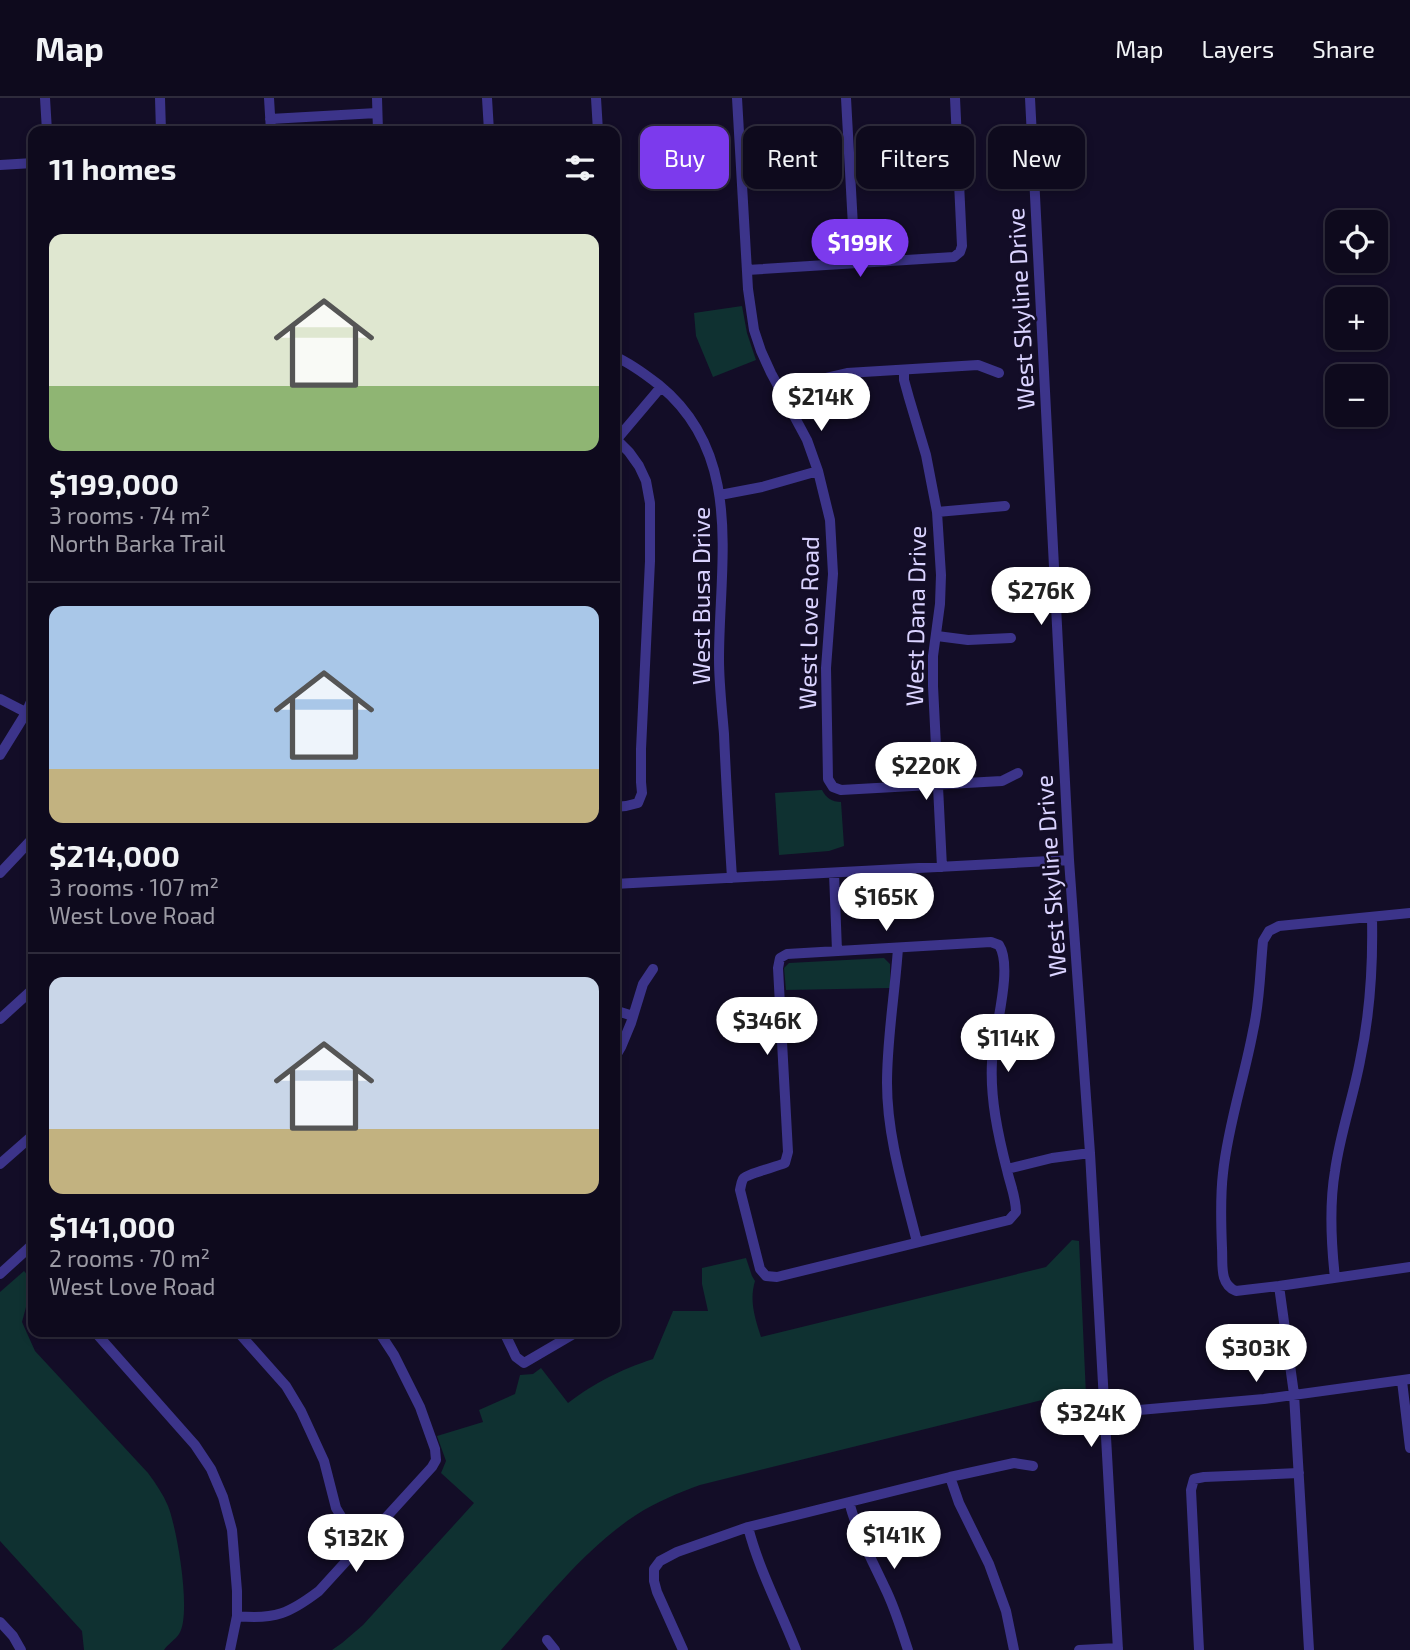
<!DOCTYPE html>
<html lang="en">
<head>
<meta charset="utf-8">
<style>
  body { margin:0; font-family:"Exo 2",sans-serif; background:#1c182a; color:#f1f3f6; height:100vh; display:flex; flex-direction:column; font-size:26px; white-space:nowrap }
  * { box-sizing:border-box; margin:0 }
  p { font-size:23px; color:#9b9aa4 }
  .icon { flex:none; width:38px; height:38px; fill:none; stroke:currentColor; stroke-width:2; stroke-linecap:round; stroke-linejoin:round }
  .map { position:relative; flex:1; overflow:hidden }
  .panel { position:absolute; left:28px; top:28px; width:592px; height:1211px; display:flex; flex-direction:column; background:#0e0a1d; border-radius:14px; box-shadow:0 4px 10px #0003,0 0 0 2px #2e2b3b }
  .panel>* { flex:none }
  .hud { position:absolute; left:640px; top:28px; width:663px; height:63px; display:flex; gap:14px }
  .buttons { position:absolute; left:1325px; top:112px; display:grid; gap:14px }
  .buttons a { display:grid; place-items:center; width:63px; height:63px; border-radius:14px; background:#0e0a1d; box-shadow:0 4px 10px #0003,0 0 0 2px #2e2b3b; font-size:35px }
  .price { position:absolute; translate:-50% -60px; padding:0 16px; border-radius:24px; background:#fff; color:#222; font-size:23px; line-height:46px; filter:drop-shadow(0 2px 4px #0008) }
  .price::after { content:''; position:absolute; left:50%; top:42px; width:21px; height:16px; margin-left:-10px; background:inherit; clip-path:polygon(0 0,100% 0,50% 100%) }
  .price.on { background:#7c3aed; color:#fff }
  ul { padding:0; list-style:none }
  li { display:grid; align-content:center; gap:14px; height:371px; padding:0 21px }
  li+li { border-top:2px solid #2e2b3b }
  li span { display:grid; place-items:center; height:217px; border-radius:14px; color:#555 }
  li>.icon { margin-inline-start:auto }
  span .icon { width:126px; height:126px; fill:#fffc; stroke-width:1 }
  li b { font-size:30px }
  h2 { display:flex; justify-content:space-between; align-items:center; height:84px; padding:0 21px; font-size:30px }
  .tag { padding:0 24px; border-radius:14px; background:#0e0a1d; box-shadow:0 4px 10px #0003,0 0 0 2px #2e2b3b; font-size:24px; line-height:63px }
  .tag.on { background:#7c3aed; color:#fff }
  header { display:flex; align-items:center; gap:42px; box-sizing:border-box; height:98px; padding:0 35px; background:#0e0a1d; border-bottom:2px solid #2e2b3b }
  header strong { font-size:33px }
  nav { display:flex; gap:38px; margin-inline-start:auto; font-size:24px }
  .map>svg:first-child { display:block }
  .green { fill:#0f3131 }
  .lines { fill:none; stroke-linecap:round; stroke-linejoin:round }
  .minor { stroke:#3c348a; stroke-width:10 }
  .labels { text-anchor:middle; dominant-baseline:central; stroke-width:5; stroke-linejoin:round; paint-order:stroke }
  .street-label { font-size:24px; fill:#dad3ff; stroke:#130d27 }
</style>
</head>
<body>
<header>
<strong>Map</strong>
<nav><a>Map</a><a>Layers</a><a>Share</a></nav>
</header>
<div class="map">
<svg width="1410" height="1552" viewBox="0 0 1410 1552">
  <rect width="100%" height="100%" fill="#130d27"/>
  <!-- green -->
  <path class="green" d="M 742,208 L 747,235 L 756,262 L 713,279 L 696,238 L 694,215 Z
    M 822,692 C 826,700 832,704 841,704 L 844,748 L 829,753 L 779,757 L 775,695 Z
    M 884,860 L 890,866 L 890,890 L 786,892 L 784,870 L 789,865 Z
    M 1072,1142 L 1079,1143 L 1086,1297 L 1042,1302 L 700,1387 C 678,1395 656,1404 636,1417 C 583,1452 543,1505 501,1552 L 332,1552 L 342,1545 L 363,1527 L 474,1405 L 441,1375 L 446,1363 L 437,1338 L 483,1324 L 479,1312 L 515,1296 L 520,1277 L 533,1276 L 541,1270 L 568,1305 C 596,1284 620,1272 653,1261 L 673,1213 L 708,1213 L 702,1186 L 702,1170 L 746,1160 L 752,1178 L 755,1183 C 749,1203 755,1220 761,1239 L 1046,1169 Z
    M 24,1173 L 33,1183 L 22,1224 L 35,1253 L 148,1375 C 156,1386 163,1396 168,1408 C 177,1430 192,1517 179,1536 C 175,1542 168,1546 164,1552 L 84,1552 L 82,1533 L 0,1443 L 0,1194 Z"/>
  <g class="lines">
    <!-- minor -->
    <path class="minor" d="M 45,0 L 47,33
      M 160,0 L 161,33
      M 269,0 L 271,33
      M 377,0 L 378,33
      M 487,0 L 489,33
      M 596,0 L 598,33
      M 737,0 L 748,191 L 754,232 L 761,253 L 771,275 L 807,342 L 818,373 L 830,422 L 833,476 L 826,570 L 828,681 L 833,689 L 841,692 L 1002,683 L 1018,675
      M 846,0 L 855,165
      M 1030,0 L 1069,762 L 1090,1055 L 1118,1552
      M 270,21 L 377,15
      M 0,67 L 33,65
      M 747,172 L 954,159 L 960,154 L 962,148 L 955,0
      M 614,258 C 630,265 645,276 659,287 C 745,357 719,464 719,561 C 719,586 722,611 724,636 C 726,684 729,732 732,780
      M 904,272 L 904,282 L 909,300 L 926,357 L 937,414 L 941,477 L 940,506 L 933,558 L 933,588 L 942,769
      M 784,299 L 798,291 L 821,281 L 847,275 L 978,267 L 999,275
      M 614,339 L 629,354 L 639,368 L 646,383 L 650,405 L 650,463 L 641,651 L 641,684 L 642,695 L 638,705 L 626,708 L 614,709
      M 617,341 L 661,289
      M 720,397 L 762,389 L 818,373
      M 937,414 L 1005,408
      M 937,538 L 968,542 L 1011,540
      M 0,601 L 33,618
      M 0,657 L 26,615 L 33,599
      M 0,775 L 33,740
      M 834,775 L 837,853
      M 614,786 L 1069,762
      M 1410,815 L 1279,828 L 1269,833 L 1263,843 C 1260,873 1260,903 1253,933 C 1244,981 1228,1027 1223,1075 C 1220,1100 1221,1126 1222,1150 C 1223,1166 1219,1186 1236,1193 L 1279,1188 L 1410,1169
      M 991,844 L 999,847 C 1014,870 993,936 992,964 C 990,1000 998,1037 1007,1072 C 1010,1086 1016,1099 1016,1114 L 1009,1122 L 777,1179 L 766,1178 L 760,1171 L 740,1092 C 741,1088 741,1085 743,1081 C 746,1076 776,1069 785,1065 L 788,1054 L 778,870 L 780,860 L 787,856 Z
      M 898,850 C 895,895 887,940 887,985 C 887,1039 904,1092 917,1144
      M 614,912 L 633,918
      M 0,921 L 33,891
      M 614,961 L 621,949 L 631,925 L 643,886 L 653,871
      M 0,1066 L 33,1037
      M 1007,1071 L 1052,1060 L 1090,1055
      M 0,1176 L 33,1146
      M 1335,1180 C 1331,1144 1329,1108 1335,1073 C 1340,1036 1353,1000 1360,963 C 1370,916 1373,867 1372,820
      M 1279,1188 L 1294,1296 L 1309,1552
      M 95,1234 L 195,1347 L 211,1371 L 223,1399 L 232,1432 L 237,1493 L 237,1518 L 230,1552
      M 238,1234 L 286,1288 L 301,1313 L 324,1363 L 336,1410 L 345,1425 L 363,1445
      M 504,1234 L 516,1259 L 524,1265 L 577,1234
      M 1402,1283 L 1410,1350
      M 1105,1315 L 1264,1301 L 1410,1281
      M 950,1379 L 959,1405 L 989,1466 L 1006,1513 L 1014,1552
      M 849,1404 C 858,1437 871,1460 885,1490 C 895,1510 901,1531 908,1552
      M 748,1429 C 759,1472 780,1511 796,1552
      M 237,1518 C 275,1522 290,1515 319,1493 L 432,1369 L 436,1362 L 435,1351 L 420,1309 L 394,1257 L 379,1234
      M 0,1524 L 13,1538 L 21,1552
      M 547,1542 L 555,1552
      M 683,1552 L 657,1494 L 654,1483 L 654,1471 L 660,1463 L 677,1454 L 748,1429 L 950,1379 L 1014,1365 L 1033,1368
      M 1079,1552 L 1118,1550
      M 1199,1552 L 1191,1392 L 1194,1381 L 1204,1379 L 1299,1375"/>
  </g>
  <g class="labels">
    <!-- street labels -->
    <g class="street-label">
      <text transform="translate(1020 211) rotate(-93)">West Skyline Drive</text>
      <text transform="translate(700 498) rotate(-90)">West Busa Drive</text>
      <text transform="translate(915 518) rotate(-89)">West Dana Drive</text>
      <text transform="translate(808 525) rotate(-89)">West Love Road</text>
      <text transform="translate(1050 778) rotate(-94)">West Skyline Drive</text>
    </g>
  </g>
</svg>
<div class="buttons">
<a><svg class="icon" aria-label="locate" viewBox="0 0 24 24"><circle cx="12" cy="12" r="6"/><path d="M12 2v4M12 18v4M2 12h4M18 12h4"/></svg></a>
<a>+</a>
<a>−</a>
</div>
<b class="price on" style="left:860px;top:181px">$199K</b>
<b class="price" style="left:821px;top:335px">$214K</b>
<b class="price" style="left:1041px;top:529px">$276K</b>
<b class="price" style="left:926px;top:704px">$220K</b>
<b class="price" style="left:886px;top:835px">$165K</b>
<b class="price" style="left:767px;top:959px">$346K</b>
<b class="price" style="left:1008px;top:976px">$114K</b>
<b class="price" style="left:1256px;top:1286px">$303K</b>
<b class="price" style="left:1091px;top:1351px">$324K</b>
<b class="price" style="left:894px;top:1473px">$141K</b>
<b class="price" style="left:356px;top:1476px">$132K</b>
<div class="hud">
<a class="tag on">Buy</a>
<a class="tag">Rent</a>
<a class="tag">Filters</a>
<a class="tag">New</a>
</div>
<section class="panel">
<h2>11 homes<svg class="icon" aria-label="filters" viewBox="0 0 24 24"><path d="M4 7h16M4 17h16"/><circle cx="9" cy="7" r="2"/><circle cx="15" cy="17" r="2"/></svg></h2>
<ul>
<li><span style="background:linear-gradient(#dfe7d0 70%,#8fb573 0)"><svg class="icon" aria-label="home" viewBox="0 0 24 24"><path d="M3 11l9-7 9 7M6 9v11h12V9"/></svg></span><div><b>$199,000</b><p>3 rooms · 74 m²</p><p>North Barka Trail</p></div></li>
<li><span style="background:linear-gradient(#a9c7e8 75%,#c2b280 0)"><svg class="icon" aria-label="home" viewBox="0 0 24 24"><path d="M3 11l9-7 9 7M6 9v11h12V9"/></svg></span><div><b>$214,000</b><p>3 rooms · 107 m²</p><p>West Love Road</p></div></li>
<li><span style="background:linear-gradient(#c9d6e8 70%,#c2b280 0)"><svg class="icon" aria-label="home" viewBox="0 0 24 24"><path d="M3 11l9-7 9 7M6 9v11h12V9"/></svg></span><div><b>$141,000</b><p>2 rooms · 70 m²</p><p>West Love Road</p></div></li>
</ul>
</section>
</div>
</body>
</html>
